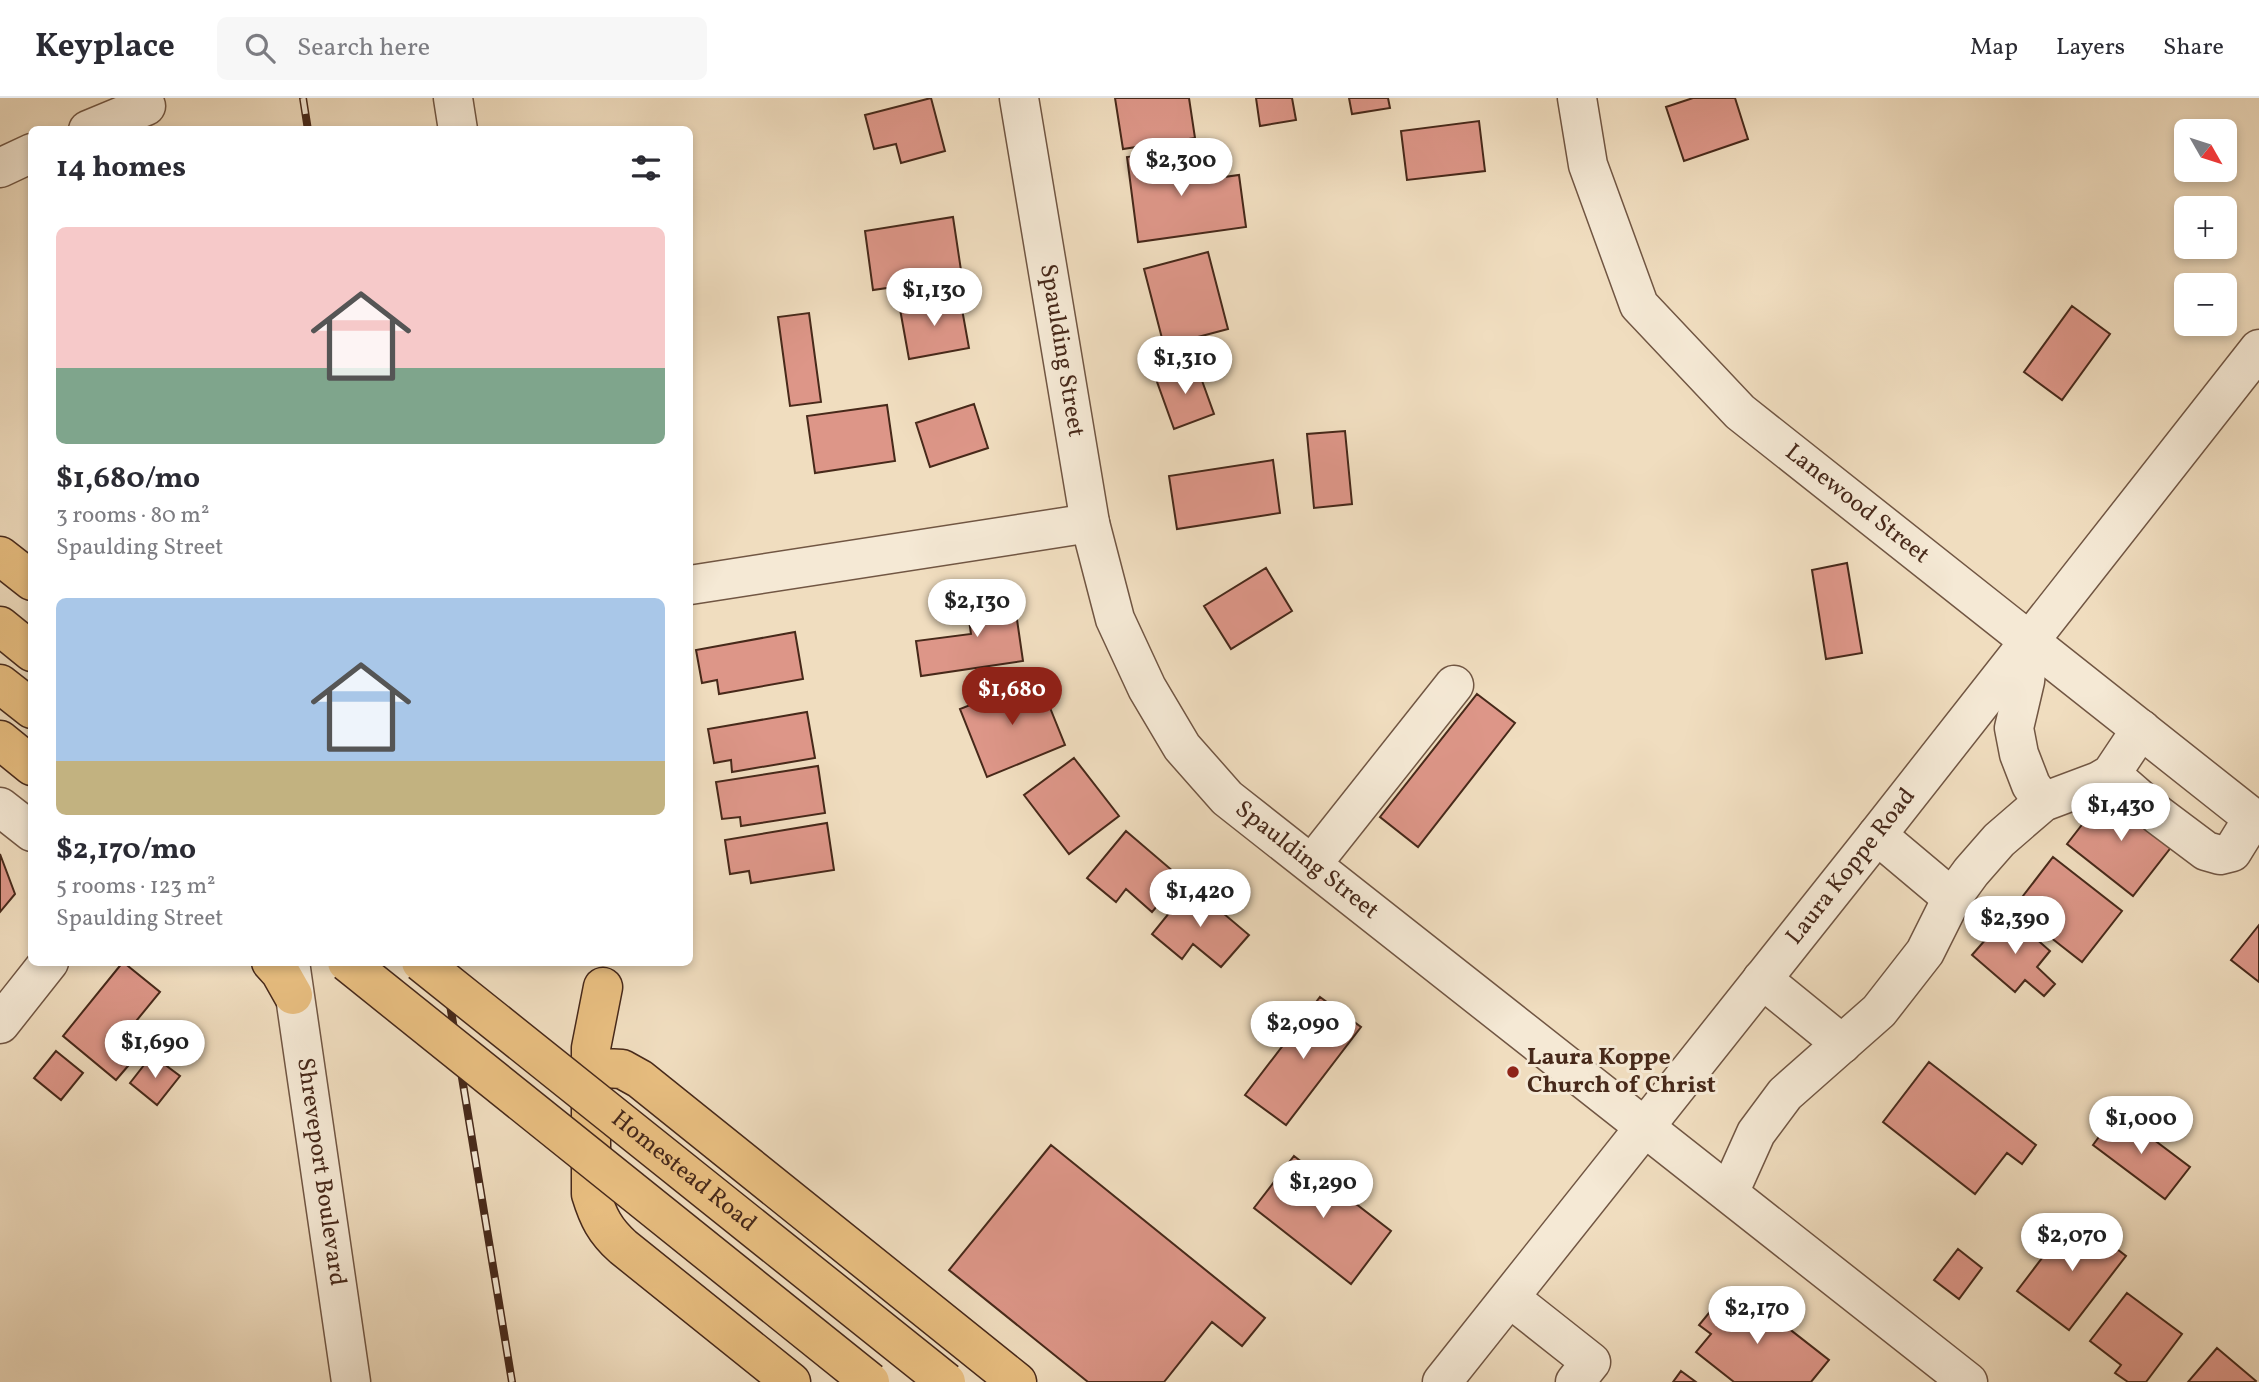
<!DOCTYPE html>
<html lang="en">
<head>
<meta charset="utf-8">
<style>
  body { margin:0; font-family:Vollkorn,serif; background:#f7f7f7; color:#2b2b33; height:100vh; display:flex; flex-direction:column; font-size:26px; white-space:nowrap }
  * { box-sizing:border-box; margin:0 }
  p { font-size:23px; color:#7c7c81 }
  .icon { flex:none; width:38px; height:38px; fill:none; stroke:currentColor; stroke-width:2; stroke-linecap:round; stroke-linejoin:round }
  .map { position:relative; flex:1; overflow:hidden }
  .details { position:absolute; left:28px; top:28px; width:665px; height:840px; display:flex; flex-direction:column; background:#fff; border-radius:10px; box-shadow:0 4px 10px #0003 }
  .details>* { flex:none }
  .needle { width:46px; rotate:129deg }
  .fabs { position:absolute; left:2174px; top:21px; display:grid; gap:14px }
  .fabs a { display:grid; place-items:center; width:63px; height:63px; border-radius:10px; background:#fff; box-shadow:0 4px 10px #0003; font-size:35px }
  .price { position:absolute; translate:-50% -60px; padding:0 16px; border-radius:24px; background:#fff; color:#222; font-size:23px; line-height:46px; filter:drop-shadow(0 2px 4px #0008) }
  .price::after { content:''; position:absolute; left:50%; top:42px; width:21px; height:16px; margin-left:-10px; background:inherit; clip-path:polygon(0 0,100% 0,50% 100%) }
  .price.selected { background:#8f2418; color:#fff }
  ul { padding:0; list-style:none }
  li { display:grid; align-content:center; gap:14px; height:371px; padding:0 28px }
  li span { display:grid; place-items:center; height:217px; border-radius:10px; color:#555 }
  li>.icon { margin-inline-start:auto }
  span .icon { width:126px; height:126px; fill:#fffc; stroke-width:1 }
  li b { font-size:30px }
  h2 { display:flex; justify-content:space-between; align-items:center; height:84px; padding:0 28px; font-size:30px }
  header { display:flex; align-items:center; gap:42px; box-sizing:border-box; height:98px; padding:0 35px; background:#fff; border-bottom:2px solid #e1e1e2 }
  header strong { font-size:33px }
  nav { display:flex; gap:38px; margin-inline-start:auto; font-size:24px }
  .search { width:490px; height:63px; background:#f7f7f7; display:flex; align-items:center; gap:18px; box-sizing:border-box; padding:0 24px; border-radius:10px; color:#7c7c81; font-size:26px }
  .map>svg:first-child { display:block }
  .building { fill:#dd9688; stroke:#47291a; stroke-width:2 }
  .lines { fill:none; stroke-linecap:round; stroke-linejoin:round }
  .minor-casing { stroke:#715643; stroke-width:41 }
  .major-casing { stroke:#47291a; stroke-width:41 }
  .minor { stroke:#f5e9d5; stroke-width:38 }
  .major { stroke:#e8be80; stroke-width:38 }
  .rail-casing { stroke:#47291a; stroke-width:8 }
  .rail { stroke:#f5e9d5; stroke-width:5; stroke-dasharray:16; stroke-linecap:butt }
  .major-bridge-casing { stroke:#47291a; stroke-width:41; stroke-linecap:butt }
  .major-bridge { stroke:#e8be80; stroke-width:38 }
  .poi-dot { fill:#8f2418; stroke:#f5e9d5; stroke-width:2.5 }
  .labels { text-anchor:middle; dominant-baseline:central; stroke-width:6; stroke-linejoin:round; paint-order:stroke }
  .street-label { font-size:24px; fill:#47291a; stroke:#f5e9d5 }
  .poi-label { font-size:24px; font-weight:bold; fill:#47291a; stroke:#f5e9d5; text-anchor:start }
</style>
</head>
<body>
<header>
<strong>Keyplace</strong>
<div class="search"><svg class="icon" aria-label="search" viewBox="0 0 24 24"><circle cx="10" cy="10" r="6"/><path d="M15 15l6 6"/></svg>Search here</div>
<nav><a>Map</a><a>Layers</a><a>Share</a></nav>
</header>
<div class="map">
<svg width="2259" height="1284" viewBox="0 0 2259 1284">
  <rect width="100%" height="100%" fill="#f0ddbf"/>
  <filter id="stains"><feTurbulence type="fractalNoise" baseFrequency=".00286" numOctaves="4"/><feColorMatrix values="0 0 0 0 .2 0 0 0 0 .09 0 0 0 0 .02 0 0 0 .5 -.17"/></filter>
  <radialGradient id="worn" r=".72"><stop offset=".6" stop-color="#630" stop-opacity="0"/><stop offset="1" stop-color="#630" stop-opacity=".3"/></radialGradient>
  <!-- building -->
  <path class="building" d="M 931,0 L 945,53 L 901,65 L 896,46 L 874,51 L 865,17 Z
    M 1115,0 L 1189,0 L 1195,40 L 1123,51 Z
    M 1256,0 L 1292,0 L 1296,22 L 1260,28 Z
    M 1349,0 L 1388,0 L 1390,10 L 1352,16 Z
    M 1693,0 L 1735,0 L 1748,41 L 1684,63 L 1666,9 Z
    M 1479,23 L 1485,73 L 1407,82 L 1401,33 Z
    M 1191,51 L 1195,83 L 1239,77 L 1246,129 L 1138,144 L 1127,59 Z
    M 953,119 L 962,179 L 873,192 L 865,133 Z
    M 1208,154 L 1228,231 L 1164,248 L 1144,171 Z
    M 960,200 L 969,250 L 909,261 L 900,211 Z
    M 2072,208 L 2110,236 L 2062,302 L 2024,274 Z
    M 809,215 L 821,304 L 790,308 L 778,219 Z
    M 1196,266 L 1214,316 L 1174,331 L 1156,281 Z
    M 974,306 L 988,350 L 930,369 L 916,325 Z
    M 887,307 L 895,363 L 815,375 L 807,318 Z
    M 1345,333 L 1352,406 L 1314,410 L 1307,336 Z
    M 1273,362 L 1280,415 L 1177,431 L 1169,378 Z
    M 1847,465 L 1862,555 L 1826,561 L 1812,472 Z
    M 1266,470 L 1292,513 L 1231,551 L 1204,508 Z
    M 1013,494 L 1023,563 L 921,578 L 916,543 L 971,536 L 966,501 Z
    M 795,534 L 803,581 L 719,596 L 717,582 L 702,585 L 696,552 Z
    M 1038,580 L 1065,647 L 987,679 L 960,611 Z
    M 1477,596 L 1515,625 L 1418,749 L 1380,719 Z
    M 807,614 L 815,660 L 732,674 L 731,662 L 714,665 L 708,631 Z
    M 1074,660 L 1119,718 L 1069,756 L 1024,697 Z
    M 818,668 L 825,715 L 741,728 L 740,719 L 722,721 L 716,684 Z
    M 2109,692 L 2176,743 L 2133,798 L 2067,746 Z
    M 827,725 L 834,772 L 751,785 L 749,773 L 730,776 L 725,742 Z
    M 1126,733 L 1181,780 L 1152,814 L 1126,791 L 1116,804 L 1087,780 Z
    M 0,756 L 15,796 L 0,814 Z
    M 2053,759 L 2122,813 L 2082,864 L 2050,839 L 2053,836 L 2016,807 Z
    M 1191,788 L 1249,837 L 1221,869 L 1193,846 L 1182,861 L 1152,836 Z
    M 2008,816 L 2050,853 L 2037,869 L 2055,886 L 2044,898 L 2025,882 L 2015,894 L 1972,857 Z
    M 2259,827 L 2259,884 L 2231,862 Z
    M 123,864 L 160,894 L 123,939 L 140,954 L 116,982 L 63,938 Z
    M 1320,899 L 1361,929 L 1286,1027 L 1245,997 Z
    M 56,953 L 83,975 L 61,1002 L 34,980 Z
    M 152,957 L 180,978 L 157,1007 L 130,985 Z
    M 1929,964 L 2036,1047 L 2022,1066 L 2007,1055 L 1975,1096 L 1883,1024 Z
    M 2117,1014 L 2190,1069 L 2165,1101 L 2093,1047 Z
    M 1051,1047 L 1265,1220 L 1242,1248 L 1212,1224 L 1164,1284 L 1088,1284 L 949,1172 Z
    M 1294,1058 L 1391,1133 L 1351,1186 L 1254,1110 Z
    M 2074,1118 L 2126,1158 L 2069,1232 L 2017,1193 Z
    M 1958,1151 L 1982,1170 L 1959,1201 L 1934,1182 Z
    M 1742,1194 L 1829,1262 L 1811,1284 L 1734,1284 L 1696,1254 L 1711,1236 L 1699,1227 L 1718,1204 L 1728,1212 Z
    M 2127,1195 L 2182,1236 L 2146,1284 L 2128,1284 L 2115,1275 L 2121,1267 L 2090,1243 Z
    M 2217,1250 L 2256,1283 L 2255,1284 L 2188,1284 Z
    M 1681,1273 L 1696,1284 L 1673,1284 Z"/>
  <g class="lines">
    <!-- minor casing -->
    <g class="minor-casing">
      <g id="minor">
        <path d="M 453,0 L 458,32"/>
        <path id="s1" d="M 1019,0 L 1090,425 L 1115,521 L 1147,590 L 1182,649 L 1227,700 L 1968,1284"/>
        <path id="s2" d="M 1577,0 L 1588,67 L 1639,207 L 1740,314 L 2259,725"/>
        <path d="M 88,32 L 146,8"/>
        <path d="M 0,70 L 32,55"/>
        <path d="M 690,487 L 1090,425"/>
        <path d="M 2029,546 L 2025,583 L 2014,630 L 2019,656 L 2031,687 L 2043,704"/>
        <path d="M 2111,676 L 2158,717 L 2206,753 L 2220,757 L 2232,754 L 2253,720"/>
        <path d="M 0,709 L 32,734"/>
        <path d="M 1877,737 L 1952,800"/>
        <path d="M 1312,766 L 1454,587"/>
        <path id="s3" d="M 290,864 L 351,1284"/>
        <path d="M 1762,881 L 1842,946"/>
        <path d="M 0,926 L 49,864"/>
        <path d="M 1729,1095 L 1756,1035 L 1785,996 L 1879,913 L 1925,854 L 1952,800 L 1971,774 L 1999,742 L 2043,704 L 2099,683 L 2111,676 L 2141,631"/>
        <path d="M 1510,1200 L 1591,1264 L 1575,1284"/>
        <path id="s4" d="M 1442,1284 L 1877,737 L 2259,251"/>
      </g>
    </g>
    <!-- major casing -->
    <g class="major-casing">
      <path id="major" d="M 0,458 L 32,483
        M 0,528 L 32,554
        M 0,586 L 32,611
        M 0,642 L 32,668
        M 271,864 L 280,874 L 293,897
        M 603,889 L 591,950 L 591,1096 C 598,1119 605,1133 623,1149 L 791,1284
        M 591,980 L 604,970 L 622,971 L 640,981 L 1017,1284"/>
    </g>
    <!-- minor -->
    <use href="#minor" class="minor"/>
    <!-- major -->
    <use href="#major" class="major"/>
    <!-- rail casing -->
    <g class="rail-casing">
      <path id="rail" d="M 303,0 L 308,32
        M 443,864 L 512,1284"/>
    </g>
    <!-- rail -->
    <use href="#rail" class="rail"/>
    <!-- major-bridge casing -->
    <g class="major-bridge-casing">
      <g id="major-bridge">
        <path d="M 347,864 L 870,1284"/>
        <path id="s5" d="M 421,864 L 946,1284"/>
      </g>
    </g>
    <!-- major-bridge -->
    <use href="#major-bridge" class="major-bridge"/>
  </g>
  <!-- markers -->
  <circle class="poi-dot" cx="1513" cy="974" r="7"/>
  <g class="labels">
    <!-- street labels -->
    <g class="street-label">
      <text stroke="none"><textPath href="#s1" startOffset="256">Spaulding Street</textPath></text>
      <text stroke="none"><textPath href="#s2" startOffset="513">Lanewood Street</textPath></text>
      <text stroke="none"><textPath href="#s1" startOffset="844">Spaulding Street</textPath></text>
      <text stroke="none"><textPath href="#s4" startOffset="658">Laura Koppe Road</textPath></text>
      <text stroke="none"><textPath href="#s3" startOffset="212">Shreveport Boulevard</textPath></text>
      <text stroke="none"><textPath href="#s5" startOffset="336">Homestead Road</textPath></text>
    </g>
    <!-- poi labels -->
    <g class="poi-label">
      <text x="1527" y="960">Laura Koppe<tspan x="1527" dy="28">Church of Christ</tspan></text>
    </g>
  </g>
  <rect width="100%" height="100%" filter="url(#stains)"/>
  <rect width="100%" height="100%" fill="url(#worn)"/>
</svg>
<div class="fabs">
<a><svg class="needle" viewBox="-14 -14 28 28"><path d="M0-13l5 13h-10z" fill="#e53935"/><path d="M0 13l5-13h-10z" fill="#7c7c81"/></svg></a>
<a>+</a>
<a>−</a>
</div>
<b class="price" style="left:1181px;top:100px">$2,300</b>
<b class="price" style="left:934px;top:230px">$1,130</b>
<b class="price" style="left:1185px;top:298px">$1,310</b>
<b class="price" style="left:977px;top:541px">$2,130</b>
<b class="price selected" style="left:1012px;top:629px">$1,680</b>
<b class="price" style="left:2121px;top:745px">$1,430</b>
<b class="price" style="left:1200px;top:831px">$1,420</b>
<b class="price" style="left:2015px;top:858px">$2,390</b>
<b class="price" style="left:1303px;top:963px">$2,090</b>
<b class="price" style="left:155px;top:982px">$1,690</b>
<b class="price" style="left:2141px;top:1058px">$1,000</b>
<b class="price" style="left:1323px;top:1122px">$1,290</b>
<b class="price" style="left:2072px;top:1175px">$2,070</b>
<b class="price" style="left:1757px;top:1248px">$2,170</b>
<section class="details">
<h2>14 homes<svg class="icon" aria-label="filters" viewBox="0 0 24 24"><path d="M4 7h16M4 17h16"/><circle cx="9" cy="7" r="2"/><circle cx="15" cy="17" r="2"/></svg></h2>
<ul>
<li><span style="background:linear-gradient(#f6c9c9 65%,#7fa58c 0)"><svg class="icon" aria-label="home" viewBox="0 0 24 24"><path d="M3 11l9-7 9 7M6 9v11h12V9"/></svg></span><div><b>$1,680/mo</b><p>3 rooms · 80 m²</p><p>Spaulding Street</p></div></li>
<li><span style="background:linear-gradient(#a9c7e8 75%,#c2b280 0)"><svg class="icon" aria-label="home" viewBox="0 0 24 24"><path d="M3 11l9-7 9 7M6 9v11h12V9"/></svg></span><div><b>$2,170/mo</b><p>5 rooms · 123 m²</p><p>Spaulding Street</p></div></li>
</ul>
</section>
</div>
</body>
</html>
